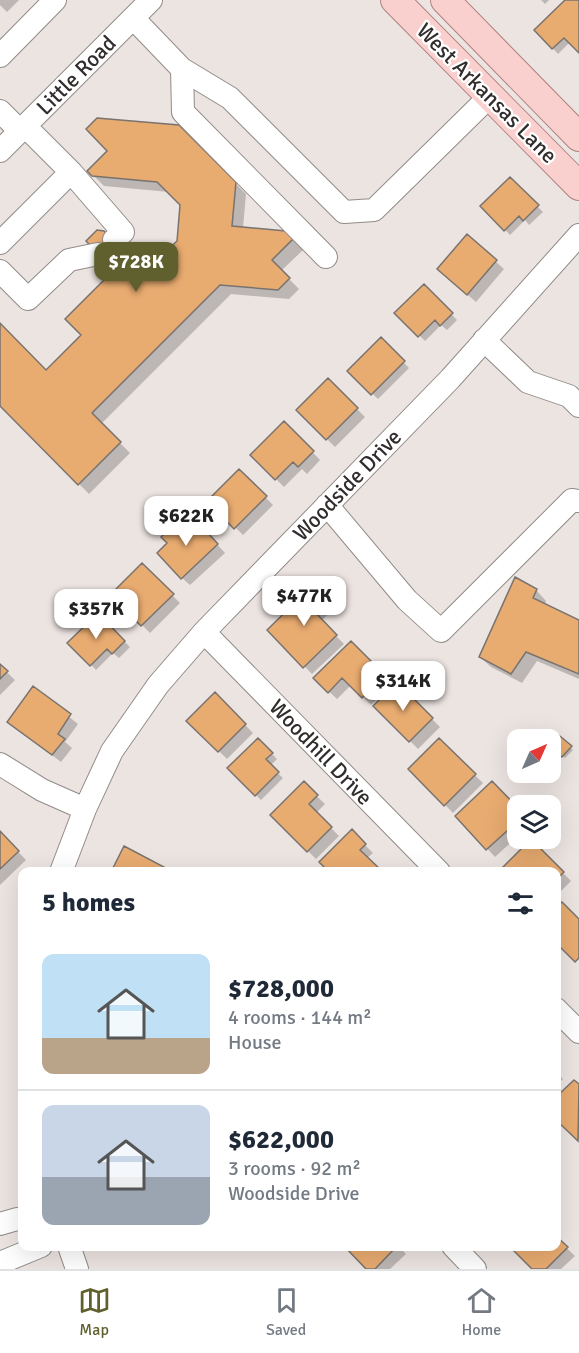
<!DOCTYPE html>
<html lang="en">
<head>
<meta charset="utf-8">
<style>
  body { margin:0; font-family:Signika,sans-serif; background:#f6f6f7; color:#1f2937; height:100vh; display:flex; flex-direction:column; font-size:22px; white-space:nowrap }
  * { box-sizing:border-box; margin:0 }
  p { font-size:20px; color:#747a83 }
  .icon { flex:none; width:33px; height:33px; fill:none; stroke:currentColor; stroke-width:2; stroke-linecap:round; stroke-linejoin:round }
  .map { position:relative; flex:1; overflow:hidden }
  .drawer { position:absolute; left:18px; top:867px; width:543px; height:384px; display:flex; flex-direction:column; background:#fff; border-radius:12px; box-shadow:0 6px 24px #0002 }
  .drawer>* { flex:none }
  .needle { width:39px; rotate:45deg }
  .fabs { position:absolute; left:507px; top:729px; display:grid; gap:12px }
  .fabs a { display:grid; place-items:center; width:54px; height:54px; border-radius:12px; background:#fff; box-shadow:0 6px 24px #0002; font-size:30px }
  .price { position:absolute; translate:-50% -51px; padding:0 14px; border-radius:12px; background:#fff; color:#222; font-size:20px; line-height:39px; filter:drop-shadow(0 2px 3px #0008) }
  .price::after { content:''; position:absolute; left:50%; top:36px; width:18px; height:14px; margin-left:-9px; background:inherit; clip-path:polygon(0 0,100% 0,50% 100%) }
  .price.current { background:#5f602d; color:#fff }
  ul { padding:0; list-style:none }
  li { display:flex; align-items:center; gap:18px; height:150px; padding:0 24px }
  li+li { border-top:2px solid #e0e1e3 }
  li span { display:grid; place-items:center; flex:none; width:168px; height:120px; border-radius:12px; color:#555 }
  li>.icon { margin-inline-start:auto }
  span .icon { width:72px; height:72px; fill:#fffc; stroke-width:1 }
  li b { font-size:26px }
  h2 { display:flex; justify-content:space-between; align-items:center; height:72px; padding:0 24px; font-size:26px }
  .tab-bar { display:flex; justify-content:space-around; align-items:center; height:84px; border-top:2px solid #e0e1e3; background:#fff; font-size:16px; color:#747a83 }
  .tab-bar a { display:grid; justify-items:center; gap:3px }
  .tab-bar .current { color:#5f602d }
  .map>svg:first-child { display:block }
  .shadow { fill:#0003 }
  .building { fill:#e8ab70; stroke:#79736f; stroke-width:1.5 }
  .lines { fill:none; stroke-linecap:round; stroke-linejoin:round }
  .minor-casing { stroke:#928b88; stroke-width:24 }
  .major-casing { stroke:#b08280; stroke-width:30 }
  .minor { stroke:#fff; stroke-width:22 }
  .major { stroke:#f9d0ce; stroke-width:28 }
  .labels { text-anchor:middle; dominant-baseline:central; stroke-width:4.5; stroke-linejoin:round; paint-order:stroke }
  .street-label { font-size:22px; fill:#302d2c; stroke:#fff }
</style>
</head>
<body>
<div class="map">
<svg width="579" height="1269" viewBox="0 0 579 1269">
  <rect width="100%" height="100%" fill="#ece4e1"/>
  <!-- shadow -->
  <path class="shadow" d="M 0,0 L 19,0 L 7,12 L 0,5 Z
    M 541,0 L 549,0 L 545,4 Z
    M 567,0 L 579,0 L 579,51 L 570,42 L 558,54 L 536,30 Z
    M 178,126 L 246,194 L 243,228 L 286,232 L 303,250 L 281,271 L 299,289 L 289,299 L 231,294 L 101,424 L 130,453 L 89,494 L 0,404 L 0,325 L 46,372 L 83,335 L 125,254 L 162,257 L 178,241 L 181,204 L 169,192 L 104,186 L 89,171 Z
    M 510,179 L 543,212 L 529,225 L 525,220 L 510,235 L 482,206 Z
    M 467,236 L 504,269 L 476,302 L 447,277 Z
    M 424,286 L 457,320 L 447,330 L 441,325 L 425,341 L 397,313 Z
    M 381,339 L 409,368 L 378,399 L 349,371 Z
    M 328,380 L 365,417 L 335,447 L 298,410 Z
    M 284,423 L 320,460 L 307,474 L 302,469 L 284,487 L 252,455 Z
    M 239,471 L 273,505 L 243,535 L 209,501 Z
    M 201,527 L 225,553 L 190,585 L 182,578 L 183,529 Z
    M 142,565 L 180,603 L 150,633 L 112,595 Z
    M 317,583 L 338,605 L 321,621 L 344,644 L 312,674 L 269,630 Z
    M 536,590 L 546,601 L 545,605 L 579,622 L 579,679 L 537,661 L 522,683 L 491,667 L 480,657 Z
    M 98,615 L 130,647 L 119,658 L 113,653 L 96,670 L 70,643 Z
    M 351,643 L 392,684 L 371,705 L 351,685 L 337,699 L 315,678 Z
    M 0,666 L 15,680 L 0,695 Z
    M 397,684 L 440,727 L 418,749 L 375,706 Z
    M 34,689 L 78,724 L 65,742 L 72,748 L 61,762 L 9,722 Z
    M 215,694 L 253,733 L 227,759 L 188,721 Z
    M 555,734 L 573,750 L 565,758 L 550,745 Z
    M 258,740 L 277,759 L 270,766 L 283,778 L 261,800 L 229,768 Z
    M 439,740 L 483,783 L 453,813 L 410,769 Z
    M 304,784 L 325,804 L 316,813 L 339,836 L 316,859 L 272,815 Z
    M 518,810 L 518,836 L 495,857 L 457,816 Z
    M 352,832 L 373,853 L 367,858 L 380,872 L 331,872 Z
    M 0,833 L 26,860 L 0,885 Z
    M 531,841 L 571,881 L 556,896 L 556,872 Z
    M 556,1072 L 563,1079 L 556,1085 Z
    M 574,1082 L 579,1087 L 579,1140 L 556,1118 Z
    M 556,1238 L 575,1256 L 561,1269 L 534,1269 L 556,1246 Z
    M 346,1246 L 398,1246 L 406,1254 L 390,1269 L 369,1269 Z"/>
  <!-- building -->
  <path class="building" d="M 565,0 L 579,0 L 579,53 L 564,38 L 552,49 L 534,30 Z
    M 97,118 L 179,125 L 236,182 L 232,226 L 286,231 L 294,238 L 272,260 L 290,278 L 278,290 L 220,285 L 92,413 L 121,442 L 78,485 L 0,406 L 0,323 L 46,370 L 81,335 L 65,319 L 114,270 L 86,241 L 97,230 L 104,231 L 125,252 L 162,255 L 177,241 L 180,205 L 157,182 L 92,176 L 87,171 L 107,151 L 86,129 Z
    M 510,177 L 539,205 L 523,221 L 519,216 L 504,231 L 480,206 Z
    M 467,234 L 497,260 L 467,295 L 437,269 Z
    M 424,284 L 453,313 L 440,326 L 435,320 L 418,337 L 394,313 Z
    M 381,337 L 405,361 L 371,395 L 347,371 Z
    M 328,378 L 358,408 L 326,440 L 296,410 Z
    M 284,421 L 314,451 L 298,467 L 293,462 L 275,480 L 250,455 Z
    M 239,469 L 267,496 L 234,529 L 207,501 Z
    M 193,517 L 218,544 L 181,579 L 157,553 L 167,543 L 161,537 L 177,522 L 182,527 Z
    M 142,563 L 174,594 L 141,626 L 110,595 Z
    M 515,577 L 537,589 L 533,598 L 579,620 L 579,674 L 526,652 L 511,674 L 479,657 Z
    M 317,581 L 331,596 L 315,612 L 337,635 L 303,668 L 267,630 Z
    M 98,613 L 125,641 L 112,654 L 107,649 L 90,666 L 67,643 Z
    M 351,641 L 385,675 L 362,698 L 342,678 L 328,693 L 313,678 Z
    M 0,664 L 8,671 L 0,679 Z
    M 397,682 L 433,718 L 409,742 L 373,706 Z
    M 33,686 L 71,714 L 58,734 L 65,739 L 52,755 L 7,722 Z
    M 215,692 L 246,724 L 218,752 L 186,721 Z
    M 555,732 L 572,746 L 562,757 L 550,747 L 550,740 L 548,740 Z
    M 258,738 L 273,753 L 266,759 L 279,772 L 255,796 L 227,768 Z
    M 439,738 L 476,774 L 444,806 L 408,769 Z
    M 304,781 L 318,795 L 309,804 L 332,827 L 307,852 L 270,815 Z
    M 492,781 L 518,808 L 518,821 L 486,850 L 455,816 Z
    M 352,829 L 366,844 L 360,850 L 380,869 L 378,872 L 329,872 L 319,862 Z
    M 0,831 L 19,851 L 0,869 Z
    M 531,839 L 564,872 L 556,880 L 556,872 L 498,872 Z
    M 124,846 L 164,867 L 162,872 L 111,872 Z
    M 562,902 L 579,919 L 579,958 L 575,962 L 556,943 L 556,907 Z
    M 574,1080 L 579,1084 L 578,1141 L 556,1120 L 556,1097 Z
    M 556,1236 L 568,1247 L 546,1269 L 532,1269 L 509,1246 L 556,1246 Z
    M 344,1246 L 397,1246 L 375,1269 L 366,1269 Z"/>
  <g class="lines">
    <!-- minor casing -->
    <g class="minor-casing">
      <path id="minor" d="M 133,18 L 182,69 L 183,112 L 326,257
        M 0,56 L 55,0
        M 182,69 L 230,98 L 344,212 L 374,210 L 490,96
        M 0,111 L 20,131
        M 25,126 L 71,172 L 123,232 L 114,240
        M 0,151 L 151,0
        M 0,243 L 71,172
        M 0,271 L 28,299 L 69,260 L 98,254
        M 484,340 L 528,382 L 569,396 L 579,406
        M 327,505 L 407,600 L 441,631 L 572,500 L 579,501
        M 204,632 L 439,872
        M 0,764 L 42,790 L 85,809
        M 61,872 L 85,809 L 112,751 L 158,685 L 204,632 L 450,379 L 579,235
        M 556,1009 L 579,1032
        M 0,1224 L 17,1219 L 22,1220
        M 69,1246 L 77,1269
        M 453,1246 L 475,1269
        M 0,1263 L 41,1246"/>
    </g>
    <!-- major casing -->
    <g class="major-casing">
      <path id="major" d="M 395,0 L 579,186
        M 445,0 L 579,137"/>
    </g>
    <!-- minor -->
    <use href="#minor" class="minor"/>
    <!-- major -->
    <use href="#major" class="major"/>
  </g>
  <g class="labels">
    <!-- street labels -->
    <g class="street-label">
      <text transform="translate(76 75) rotate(-45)">Little Road</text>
      <text transform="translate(487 93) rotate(45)">West Arkansas Lane</text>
      <text transform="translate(347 485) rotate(-46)">Woodside Drive</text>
      <text transform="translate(321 752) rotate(46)">Woodhill Drive</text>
    </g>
  </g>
</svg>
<div class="fabs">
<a><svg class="needle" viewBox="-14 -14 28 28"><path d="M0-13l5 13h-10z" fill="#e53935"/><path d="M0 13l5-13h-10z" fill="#747a83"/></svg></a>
<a><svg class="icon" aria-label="layers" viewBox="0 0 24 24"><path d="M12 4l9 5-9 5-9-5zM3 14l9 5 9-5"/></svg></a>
</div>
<b class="price current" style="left:136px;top:293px">$728K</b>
<b class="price" style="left:186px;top:547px">$622K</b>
<b class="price" style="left:304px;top:627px">$477K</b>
<b class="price" style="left:96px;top:640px">$357K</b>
<b class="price" style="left:403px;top:712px">$314K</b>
<section class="drawer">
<h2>5 homes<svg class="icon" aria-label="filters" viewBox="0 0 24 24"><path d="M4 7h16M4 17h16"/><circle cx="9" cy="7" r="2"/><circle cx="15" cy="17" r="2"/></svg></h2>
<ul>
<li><span style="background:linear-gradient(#bfe0f5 70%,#b9a48a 0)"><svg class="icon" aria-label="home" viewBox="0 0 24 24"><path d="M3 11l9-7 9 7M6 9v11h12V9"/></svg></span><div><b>$728,000</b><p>4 rooms · 144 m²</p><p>House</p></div></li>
<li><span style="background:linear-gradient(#c9d6e8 60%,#9aa5b1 0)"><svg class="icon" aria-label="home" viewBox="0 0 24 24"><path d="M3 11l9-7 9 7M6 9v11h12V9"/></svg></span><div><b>$622,000</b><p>3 rooms · 92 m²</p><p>Woodside Drive</p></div></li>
</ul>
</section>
</div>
<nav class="tab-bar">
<a class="current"><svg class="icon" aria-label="map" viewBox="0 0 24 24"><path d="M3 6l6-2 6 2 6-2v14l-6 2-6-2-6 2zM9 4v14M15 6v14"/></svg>Map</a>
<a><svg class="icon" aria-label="saved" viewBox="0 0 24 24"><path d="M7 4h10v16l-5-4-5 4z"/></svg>Saved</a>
<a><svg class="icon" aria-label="home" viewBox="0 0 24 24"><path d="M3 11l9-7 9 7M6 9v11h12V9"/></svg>Home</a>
</nav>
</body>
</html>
